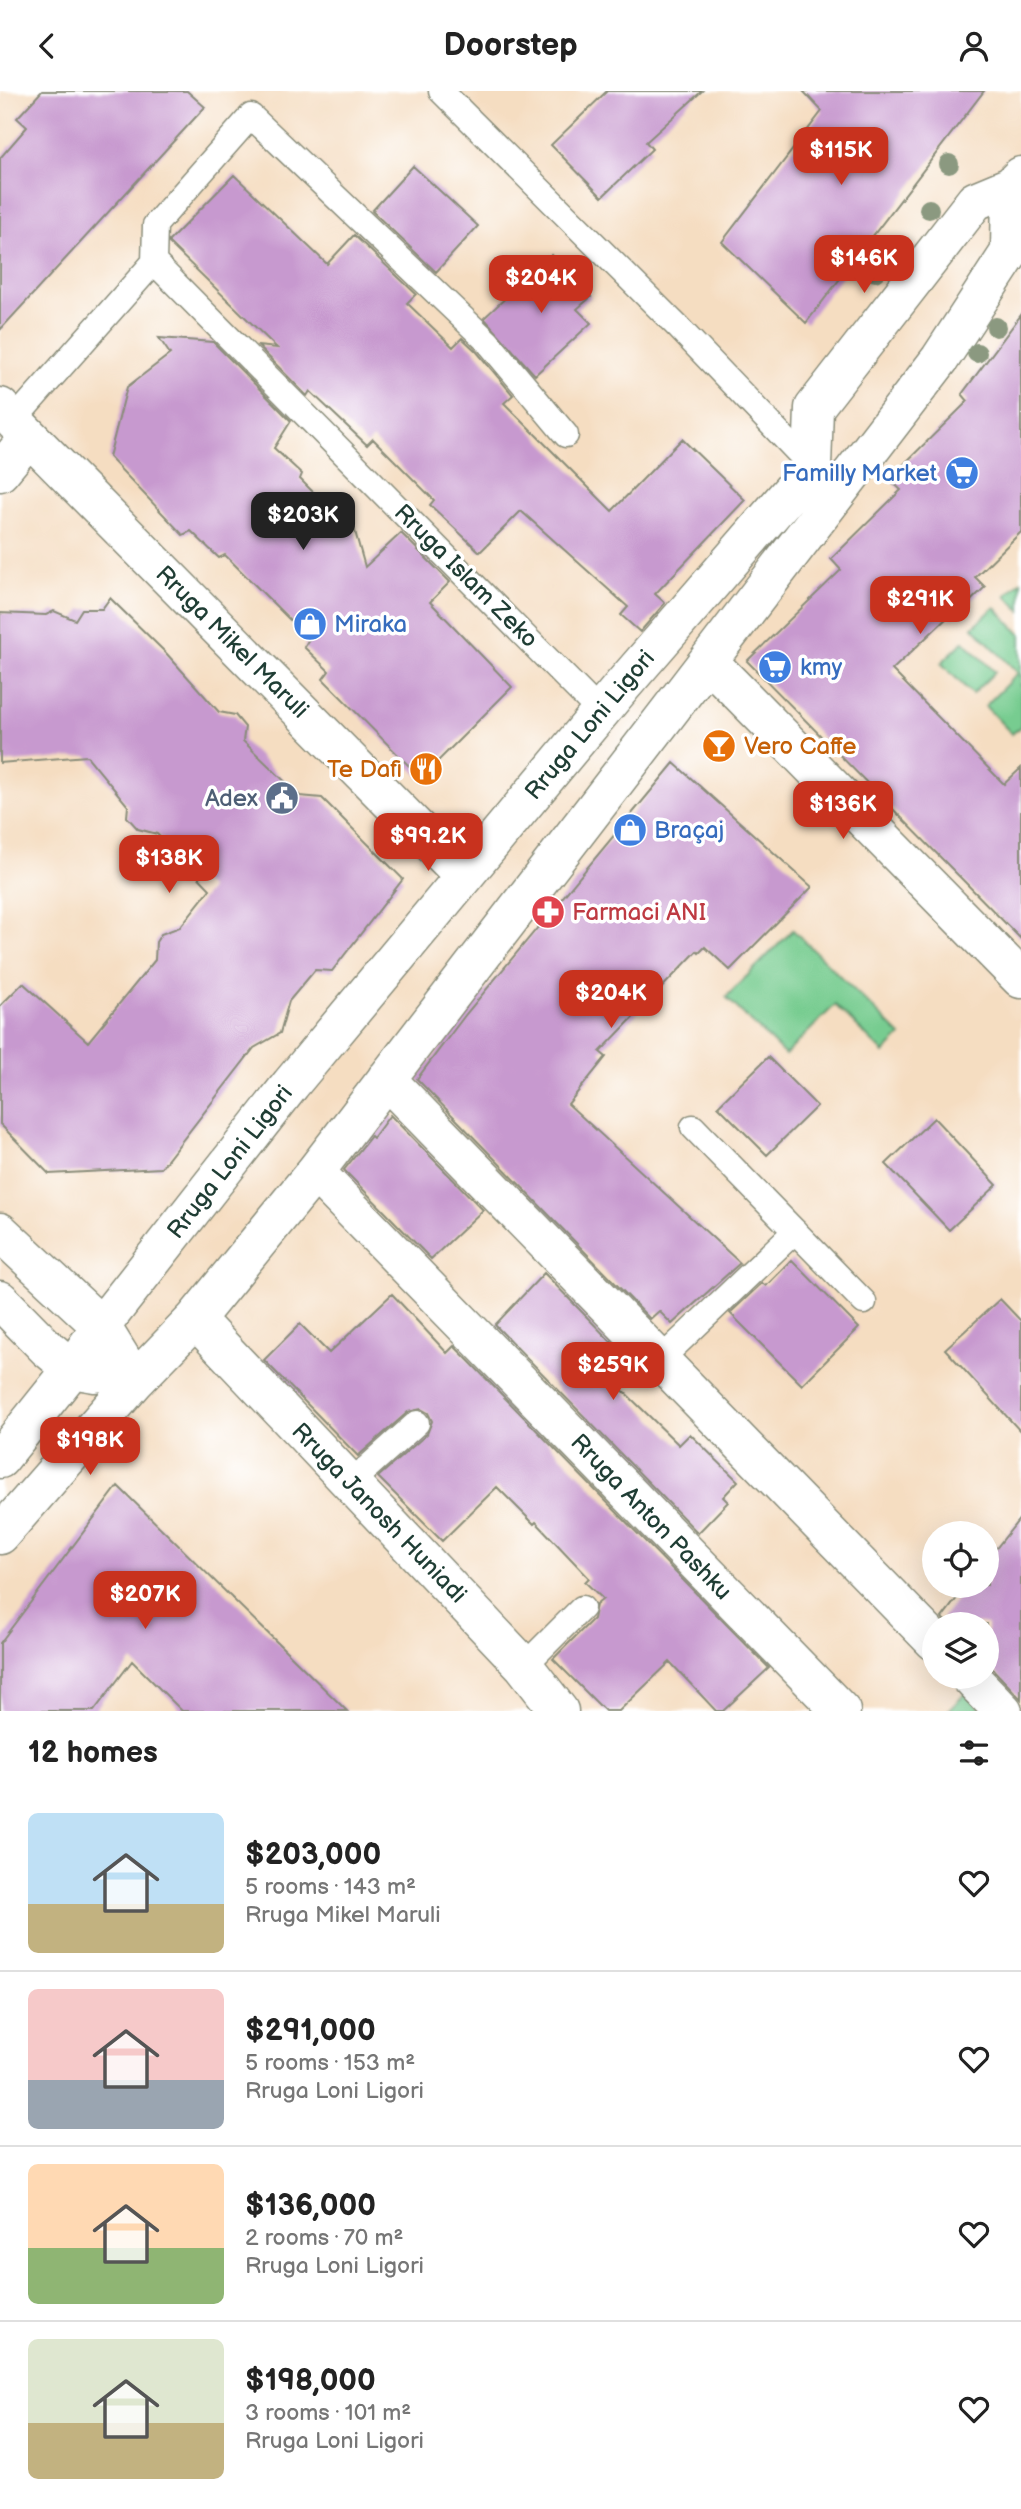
<!DOCTYPE html>
<html lang="en">
<head>
<meta charset="utf-8">
<style>
  body { margin:0; font-family:"Balsamiq Sans",sans-serif; background:#f6f6f6; color:#222; height:100vh; display:flex; flex-direction:column; font-size:26px; white-space:nowrap }
  * { box-sizing:border-box; margin:0 }
  p { font-size:23px; color:#767676 }
  .icon { flex:none; width:38px; height:38px; fill:none; stroke:currentColor; stroke-width:2; stroke-linecap:round; stroke-linejoin:round }
  .map { position:relative; height:1620px; overflow:hidden }
  .sheet { display:flex; flex-direction:column; background:#fff; flex:1 }
  .sheet>* { flex:none }
  .buttons { position:absolute; left:922px; top:1430px; display:grid; gap:14px }
  .buttons a { display:grid; place-items:center; width:77px; height:77px; border-radius:50%; background:#fff; box-shadow:0 7px 28px #0002; font-size:35px }
  .price { position:absolute; translate:-50% -60px; padding:0 16px; border-radius:14px; background:#c8321e; color:#fff; font-size:23px; line-height:46px; filter:drop-shadow(0 2px 4px #0008) }
  .price::after { content:''; position:absolute; left:50%; top:42px; width:21px; height:16px; margin-left:-10px; background:inherit; clip-path:polygon(0 0,100% 0,50% 100%) }
  .price.on { background:#222; color:#fff }
  ul { padding:0; list-style:none }
  li { display:flex; align-items:center; gap:21px; height:175px; padding:0 28px }
  li+li { border-top:2px solid #e0e0e0 }
  li span { display:grid; place-items:center; flex:none; width:196px; height:140px; border-radius:10px; color:#555 }
  li>.icon { margin-inline-start:auto }
  span .icon { width:84px; height:84px; fill:#fffc; stroke-width:1 }
  li b { font-size:30px }
  h2 { display:flex; justify-content:space-between; align-items:center; height:84px; padding:0 28px; font-size:30px }
  header { display:flex; justify-content:space-between; align-items:center; height:91px; padding:0 28px; background:#fff; font-size:32px; font-weight:700 }
  .map>svg:first-child { display:block }
  .green { fill:#77cc90; stroke:#4b8462; stroke-width:2 }
  .building { fill:#c799cf }
  .lines { fill:none; stroke-linecap:round; stroke-linejoin:round }
  .service-casing { stroke:#8a8d7a; stroke-width:27 }
  .minor-casing { stroke:#8a8d7a; stroke-width:41 }
  .service { stroke:#fff; stroke-width:24 }
  .minor { stroke:#fff; stroke-width:38 }
  .tree { fill:#8b9980 }
  .labels { text-anchor:middle; dominant-baseline:central; stroke-width:7; stroke-linejoin:round; paint-order:stroke }
  .shop-label { font-size:24px; fill:#366cbe; stroke:#fff; text-anchor:start }
  .street-label { font-size:24px; fill:#1f3d34; stroke:#fff }
  .food-label { font-size:24px; fill:#c56008; stroke:#fff; text-anchor:start }
  .service-label { font-size:24px; fill:#4e5e75; stroke:#fff; text-anchor:end }
  .health-label { font-size:24px; fill:#be3a42; stroke:#fff; text-anchor:start }
</style>
</head>
<body>
<header><svg class="icon" aria-label="back" viewBox="0 0 24 24"><path d="M15 5l-7 7 7 7"/></svg>Doorstep<svg class="icon" aria-label="person" viewBox="0 0 24 24"><circle cx="12" cy="8" r="4"/><path d="M4 21q1-7 8-7t8 7"/></svg></header>
<div class="map">
<svg width="1021" height="1620" viewBox="0 0 1021 1620">
  <rect width="100%" height="100%" fill="#fff"/>
  <filter id="ink" filterUnits="userSpaceOnUse"><feTurbulence type="fractalNoise" baseFrequency=".0143" numOctaves="2"/><feDisplacementMap in="SourceGraphic" scale="14" xChannelSelector="R" yChannelSelector="G"/><feConvolveMatrix kernelMatrix="1 2 1 2 8 2 1 2 1" color-interpolation-filters="sRGB"/></filter>
  <filter id="wash" filterUnits="userSpaceOnUse"><feTurbulence type="fractalNoise" baseFrequency=".00686" numOctaves="4" result="noise"/><feDisplacementMap in="SourceGraphic" scale="28" xChannelSelector="R" yChannelSelector="G"/><feGaussianBlur stdDeviation="1.57" result="paint"/><feColorMatrix in="noise" values="0 0 0 0 0 0 0 0 0 0 0 0 0 0 0 0 0 1.4 0 .05"/><feComposite in="paint" operator="in"/></filter>
  <g filter="url(#wash)">
    <rect width="100%" height="100%" fill="#f5ddc1"/>
    <!-- green -->
    <path class="green" d="M 1021,490 L 1021,520 L 1006,504 Z
      M 995,516 L 1021,544 L 1021,635 L 1012,643 L 985,615 L 1018,582 L 973,536 Z
      M 964,550 L 995,581 L 972,603 L 941,572 Z
      M 793,839 L 901,945 L 884,962 L 835,914 L 785,964 L 726,906 Z
      M 966,1602 L 983,1620 L 948,1620 Z"/>
    <g id="blocks">
      <!-- building -->
      <path class="building" d="M 42,0 L 187,0 L 205,16 L 0,239 L 0,67 L 27,36 L 17,27 Z
        M 607,0 L 702,0 L 646,51 L 652,58 L 602,106 L 551,54 Z
        M 803,0 L 984,0 L 806,232 L 722,151 L 822,20 Z
        M 413,75 L 478,135 L 436,181 L 372,120 Z
        M 234,84 L 327,173 L 354,144 L 416,203 L 407,212 L 453,256 L 462,247 L 477,261 L 513,304 L 504,312 L 612,420 L 682,348 L 745,409 L 655,503 L 665,512 L 640,541 L 621,524 L 628,516 L 521,420 L 480,461 L 430,414 L 434,409 L 373,348 L 367,354 L 310,300 L 307,305 L 258,255 L 277,257 L 169,152 L 169,150 Z
        M 552,164 L 591,206 L 577,218 L 591,232 L 535,284 L 484,227 Z
        M 1021,224 L 1021,441 L 975,486 L 985,496 L 953,527 L 950,524 L 892,579 L 1004,693 L 1021,677 L 1021,848 L 747,570 L 841,479 L 831,468 L 901,399 L 889,388 L 968,310 L 962,303 Z
        M 159,247 L 213,251 L 291,330 L 274,357 L 302,383 L 300,388 L 317,405 L 311,412 L 351,426 L 365,476 L 401,442 L 450,491 L 430,511 L 512,596 L 421,687 L 323,588 L 329,580 L 304,556 L 309,548 L 225,464 L 219,467 L 191,440 L 183,444 L 109,366 L 127,296 L 170,263 Z
        M 110,507 L 166,562 L 219,621 L 235,624 L 245,636 L 243,650 L 300,705 L 322,707 L 403,788 L 332,880 L 315,879 L 289,910 L 280,942 L 254,957 L 161,1077 L 49,1083 L 0,1033 L 0,915 L 23,892 L 88,951 L 155,869 L 156,851 L 161,843 L 180,836 L 210,798 L 157,743 L 138,738 L 127,726 L 128,715 L 87,665 L 0,672 L 0,522 L 46,524 L 54,520 L 75,529 L 82,518 L 102,518 Z
        M 674,672 L 812,796 L 730,879 L 705,856 L 699,862 L 697,860 L 600,961 L 606,966 L 568,1013 L 740,1172 L 672,1233 L 659,1220 L 650,1228 L 417,988 L 466,923 Z
        M 768,966 L 817,1015 L 767,1064 L 718,1015 Z
        M 390,1024 L 483,1119 L 431,1168 L 344,1079 L 371,1045 L 373,1047 Z
        M 934,1027 L 997,1094 L 949,1139 L 886,1073 Z
        M 792,1169 L 859,1237 L 802,1294 L 730,1222 L 762,1192 L 766,1195 Z
        M 544,1182 L 617,1257 L 601,1271 L 611,1280 L 607,1284 L 679,1354 L 690,1343 L 738,1390 L 723,1406 L 728,1411 L 698,1442 L 495,1234 Z
        M 392,1203 L 447,1262 L 454,1255 L 464,1265 L 769,1577 L 723,1620 L 716,1620 L 670,1571 L 619,1620 L 605,1620 L 553,1568 L 593,1528 L 596,1514 L 603,1508 L 585,1491 L 589,1487 L 536,1431 L 534,1433 L 497,1396 L 442,1450 L 378,1386 L 427,1343 L 432,1330 L 428,1322 L 421,1318 L 408,1321 L 358,1365 L 264,1269 L 300,1233 L 329,1262 Z
        M 1000,1208 L 1021,1230 L 1021,1341 L 945,1258 Z
        M 118,1395 L 347,1620 L 182,1620 L 132,1570 L 94,1620 L 0,1620 L 0,1552 Z
        M 1021,1426 L 1021,1608 L 987,1572 L 987,1533 L 948,1533 L 942,1527 L 967,1494 L 987,1494 L 987,1469 Z"/>
    </g>
  </g>
  <g filter="url(#ink)">
    <use href="#blocks" fill-opacity="0" stroke="#8a8d7a" stroke-width="2"/>
    <g class="lines">
      <!-- service casing -->
      <g class="service-casing">
        <path id="service" d="M 441,0 L 678,236 L 812,376
          M 154,171 L 600,621
          M 13,330 L 154,171 L 155,134 L 251,25 L 488,251 L 566,344
          M 693,1036 L 864,1211
          M 660,1269 L 795,1140
          M 350,1392 L 417,1332
          M 524,1575 L 582,1517"/>
      </g>
      <!-- minor casing -->
      <g class="minor-casing">
        <path id="minor" d="M 0,316 L 464,785
          M 0,381 L 29,346
          M 708,570 L 1021,888
          M 386,988 L 934,1550
          M 315,1081 L 841,1620
          M 0,1141 L 101,1235 L 135,1290
          M 0,1209 L 47,1257 L 72,1278 L 95,1282
          M 195,1228 L 524,1575 L 559,1620
          M 0,1368 L 72,1278 L 101,1235 L 291,993 L 623,594 L 812,376 L 814,317 L 975,110 L 1011,95 L 1021,85
          M 0,1444 L 135,1290 L 195,1228 L 315,1081 L 940,268 L 1010,161 L 1011,95
          M 970,1586 L 1003,1620"/>
      </g>
      <!-- service -->
      <use href="#service" class="service"/>
      <!-- minor -->
      <use href="#minor" class="minor"/>
    </g>
    <!-- trees -->
    <g class="tree">
      <circle cx="949" cy="73" r="10"/>
      <circle cx="929" cy="118" r="10"/>
      <circle cx="875" cy="181" r="10"/>
      <circle cx="996" cy="236" r="10"/>
      <circle cx="977" cy="262" r="10"/>
    </g>
  </g>
  <!-- icons -->
  <defs>
    <g id="supermarket-disc" transform="scale(1.75)"><circle r="9.5" fill="#3f7fe0" stroke="#fff"/><path d="M-6-5.5h2.5l.6 2H6L4.5 2H-2.5L-4.4-4H-6ZM-1.5 3.2a1.3 1.3 0 1 0 .1 0ZM3 3.2a1.3 1.3 0 1 0 .1 0Z" fill="#fff"/></g>
    <g id="shop-disc" transform="scale(1.75)"><circle r="9.5" fill="#3f7fe0" stroke="#fff"/><path d="M-5-2.5h2.3a2.7 3.5 0 0 1 5.4 0H5L5.5 6h-11ZM-1.5-2.5h3a1.5 2.3 0 0 0-3 0Z" fill="#fff"/></g>
    <g id="bar-disc" transform="scale(1.75)"><circle r="9.5" fill="#e8710a" stroke="#fff"/><path d="M-6-5H6L.8 .8V4.5H3.5V6h-7V4.5H-.8V.8Z" fill="#fff"/></g>
    <g id="restaurant-disc" transform="scale(1.75)"><circle r="9.5" fill="#e8710a" stroke="#fff"/><path d="M-5-6h1v4h1v-4h1v4h1v-4h1v5L-1.5 .5V6h-2V.5L-5-1ZM5-6V6H3V1.5H1.5Q1.5-4 5-6Z" fill="#fff"/></g>
    <g id="civic-disc" transform="scale(1.75)"><circle r="9.5" fill="#5c6f8a" stroke="#fff"/><path d="M-.6-6.5H3V-4.5H.6V-3L4-1V1h2V6H-6V1h2V-1L-.6-3ZM-1.2 2.5V6h2.4V2.5Z" fill="#fff"/></g>
    <g id="pharmacy-disc" transform="scale(1.75)"><circle r="9.5" fill="#e0444e" stroke="#fff"/><path d="M-2-6h4v4h4v4h-4v4h-4v-4h-4v-4h4Z" fill="#fff"/></g>
  </defs>
  <g fill-rule="evenodd">
    <use href="#supermarket-disc" x="962" y="382"/>
    <use href="#shop-disc" x="310" y="533"/>
    <use href="#supermarket-disc" x="775" y="576"/>
    <use href="#bar-disc" x="719" y="655"/>
    <use href="#restaurant-disc" x="426" y="678"/>
    <use href="#civic-disc" x="282" y="707"/>
    <use href="#shop-disc" x="630" y="739"/>
    <use href="#pharmacy-disc" x="548" y="821"/>
  </g>
  <g class="labels">
    <!-- shop labels -->
    <g class="shop-label">
      <text x="937" y="382" text-anchor="end">Familly Market</text>
      <text x="334" y="533">Miraka</text>
      <text x="800" y="576">kmy</text>
      <text x="654" y="739">Braçaj</text>
    </g>
    <!-- street labels -->
    <g class="street-label">
      <text transform="translate(466 485) rotate(45)">Rruga Islam Zeko</text>
      <text transform="translate(232 551) rotate(45)">Rruga Mikel Maruli</text>
      <text transform="translate(590 634) rotate(-50)">Rruga Loni Ligori</text>
      <text transform="translate(230 1071) rotate(-52)">Rruga Loni Ligori</text>
      <text transform="translate(379 1422) rotate(46)">Rruga Janosh Huniadi</text>
      <text transform="translate(651 1426) rotate(46)">Rruga Anton Pashku</text>
    </g>
    <!-- food labels -->
    <g class="food-label">
      <text x="744" y="655">Vero Caffe</text>
      <text x="402" y="678" text-anchor="end">Te Dafi</text>
    </g>
    <!-- service labels -->
    <g class="service-label">
      <text x="258" y="707">Adex</text>
    </g>
    <!-- health labels -->
    <g class="health-label">
      <text x="572" y="821">Farmaci ANI</text>
    </g>
  </g>
</svg>
<div class="buttons">
<a><svg class="icon" aria-label="locate" viewBox="0 0 24 24"><circle cx="12" cy="12" r="6"/><path d="M12 2v4M12 18v4M2 12h4M18 12h4"/></svg></a>
<a><svg class="icon" aria-label="layers" viewBox="0 0 24 24"><path d="M12 4l9 5-9 5-9-5zM3 14l9 5 9-5"/></svg></a>
</div>
<b class="price" style="left:841px;top:96px">$115K</b>
<b class="price" style="left:864px;top:204px">$146K</b>
<b class="price" style="left:541px;top:224px">$204K</b>
<b class="price on" style="left:303px;top:461px">$203K</b>
<b class="price" style="left:920px;top:545px">$291K</b>
<b class="price" style="left:843px;top:750px">$136K</b>
<b class="price" style="left:428px;top:782px">$99.2K</b>
<b class="price" style="left:169px;top:804px">$138K</b>
<b class="price" style="left:611px;top:939px">$204K</b>
<b class="price" style="left:613px;top:1311px">$259K</b>
<b class="price" style="left:90px;top:1386px">$198K</b>
<b class="price" style="left:145px;top:1540px">$207K</b>
</div>
<section class="sheet">
<h2>12 homes<svg class="icon" aria-label="filters" viewBox="0 0 24 24"><path d="M4 7h16M4 17h16"/><circle cx="9" cy="7" r="2"/><circle cx="15" cy="17" r="2"/></svg></h2>
<ul>
<li><span style="background:linear-gradient(#bfe0f5 65%,#c2b280 0)"><svg class="icon" aria-label="home" viewBox="0 0 24 24"><path d="M3 11l9-7 9 7M6 9v11h12V9"/></svg></span><div><b>$203,000</b><p>5 rooms · 143 m²</p><p>Rruga Mikel Maruli</p></div><svg class="icon" aria-label="heart" viewBox="0 0 24 24"><path d="M12 20l-8-8c-3-5 5-10 8-4 3-6 11-1 8 4z"/></svg></li>
<li><span style="background:linear-gradient(#f6c9c9 65%,#9aa5b1 0)"><svg class="icon" aria-label="home" viewBox="0 0 24 24"><path d="M3 11l9-7 9 7M6 9v11h12V9"/></svg></span><div><b>$291,000</b><p>5 rooms · 153 m²</p><p>Rruga Loni Ligori</p></div><svg class="icon" aria-label="heart" viewBox="0 0 24 24"><path d="M12 20l-8-8c-3-5 5-10 8-4 3-6 11-1 8 4z"/></svg></li>
<li><span style="background:linear-gradient(#ffd9b3 60%,#8fb573 0)"><svg class="icon" aria-label="home" viewBox="0 0 24 24"><path d="M3 11l9-7 9 7M6 9v11h12V9"/></svg></span><div><b>$136,000</b><p>2 rooms · 70 m²</p><p>Rruga Loni Ligori</p></div><svg class="icon" aria-label="heart" viewBox="0 0 24 24"><path d="M12 20l-8-8c-3-5 5-10 8-4 3-6 11-1 8 4z"/></svg></li>
<li><span style="background:linear-gradient(#dfe7d0 60%,#c2b280 0)"><svg class="icon" aria-label="home" viewBox="0 0 24 24"><path d="M3 11l9-7 9 7M6 9v11h12V9"/></svg></span><div><b>$198,000</b><p>3 rooms · 101 m²</p><p>Rruga Loni Ligori</p></div><svg class="icon" aria-label="heart" viewBox="0 0 24 24"><path d="M12 20l-8-8c-3-5 5-10 8-4 3-6 11-1 8 4z"/></svg></li>
</ul>
</section>
</body>
</html>
